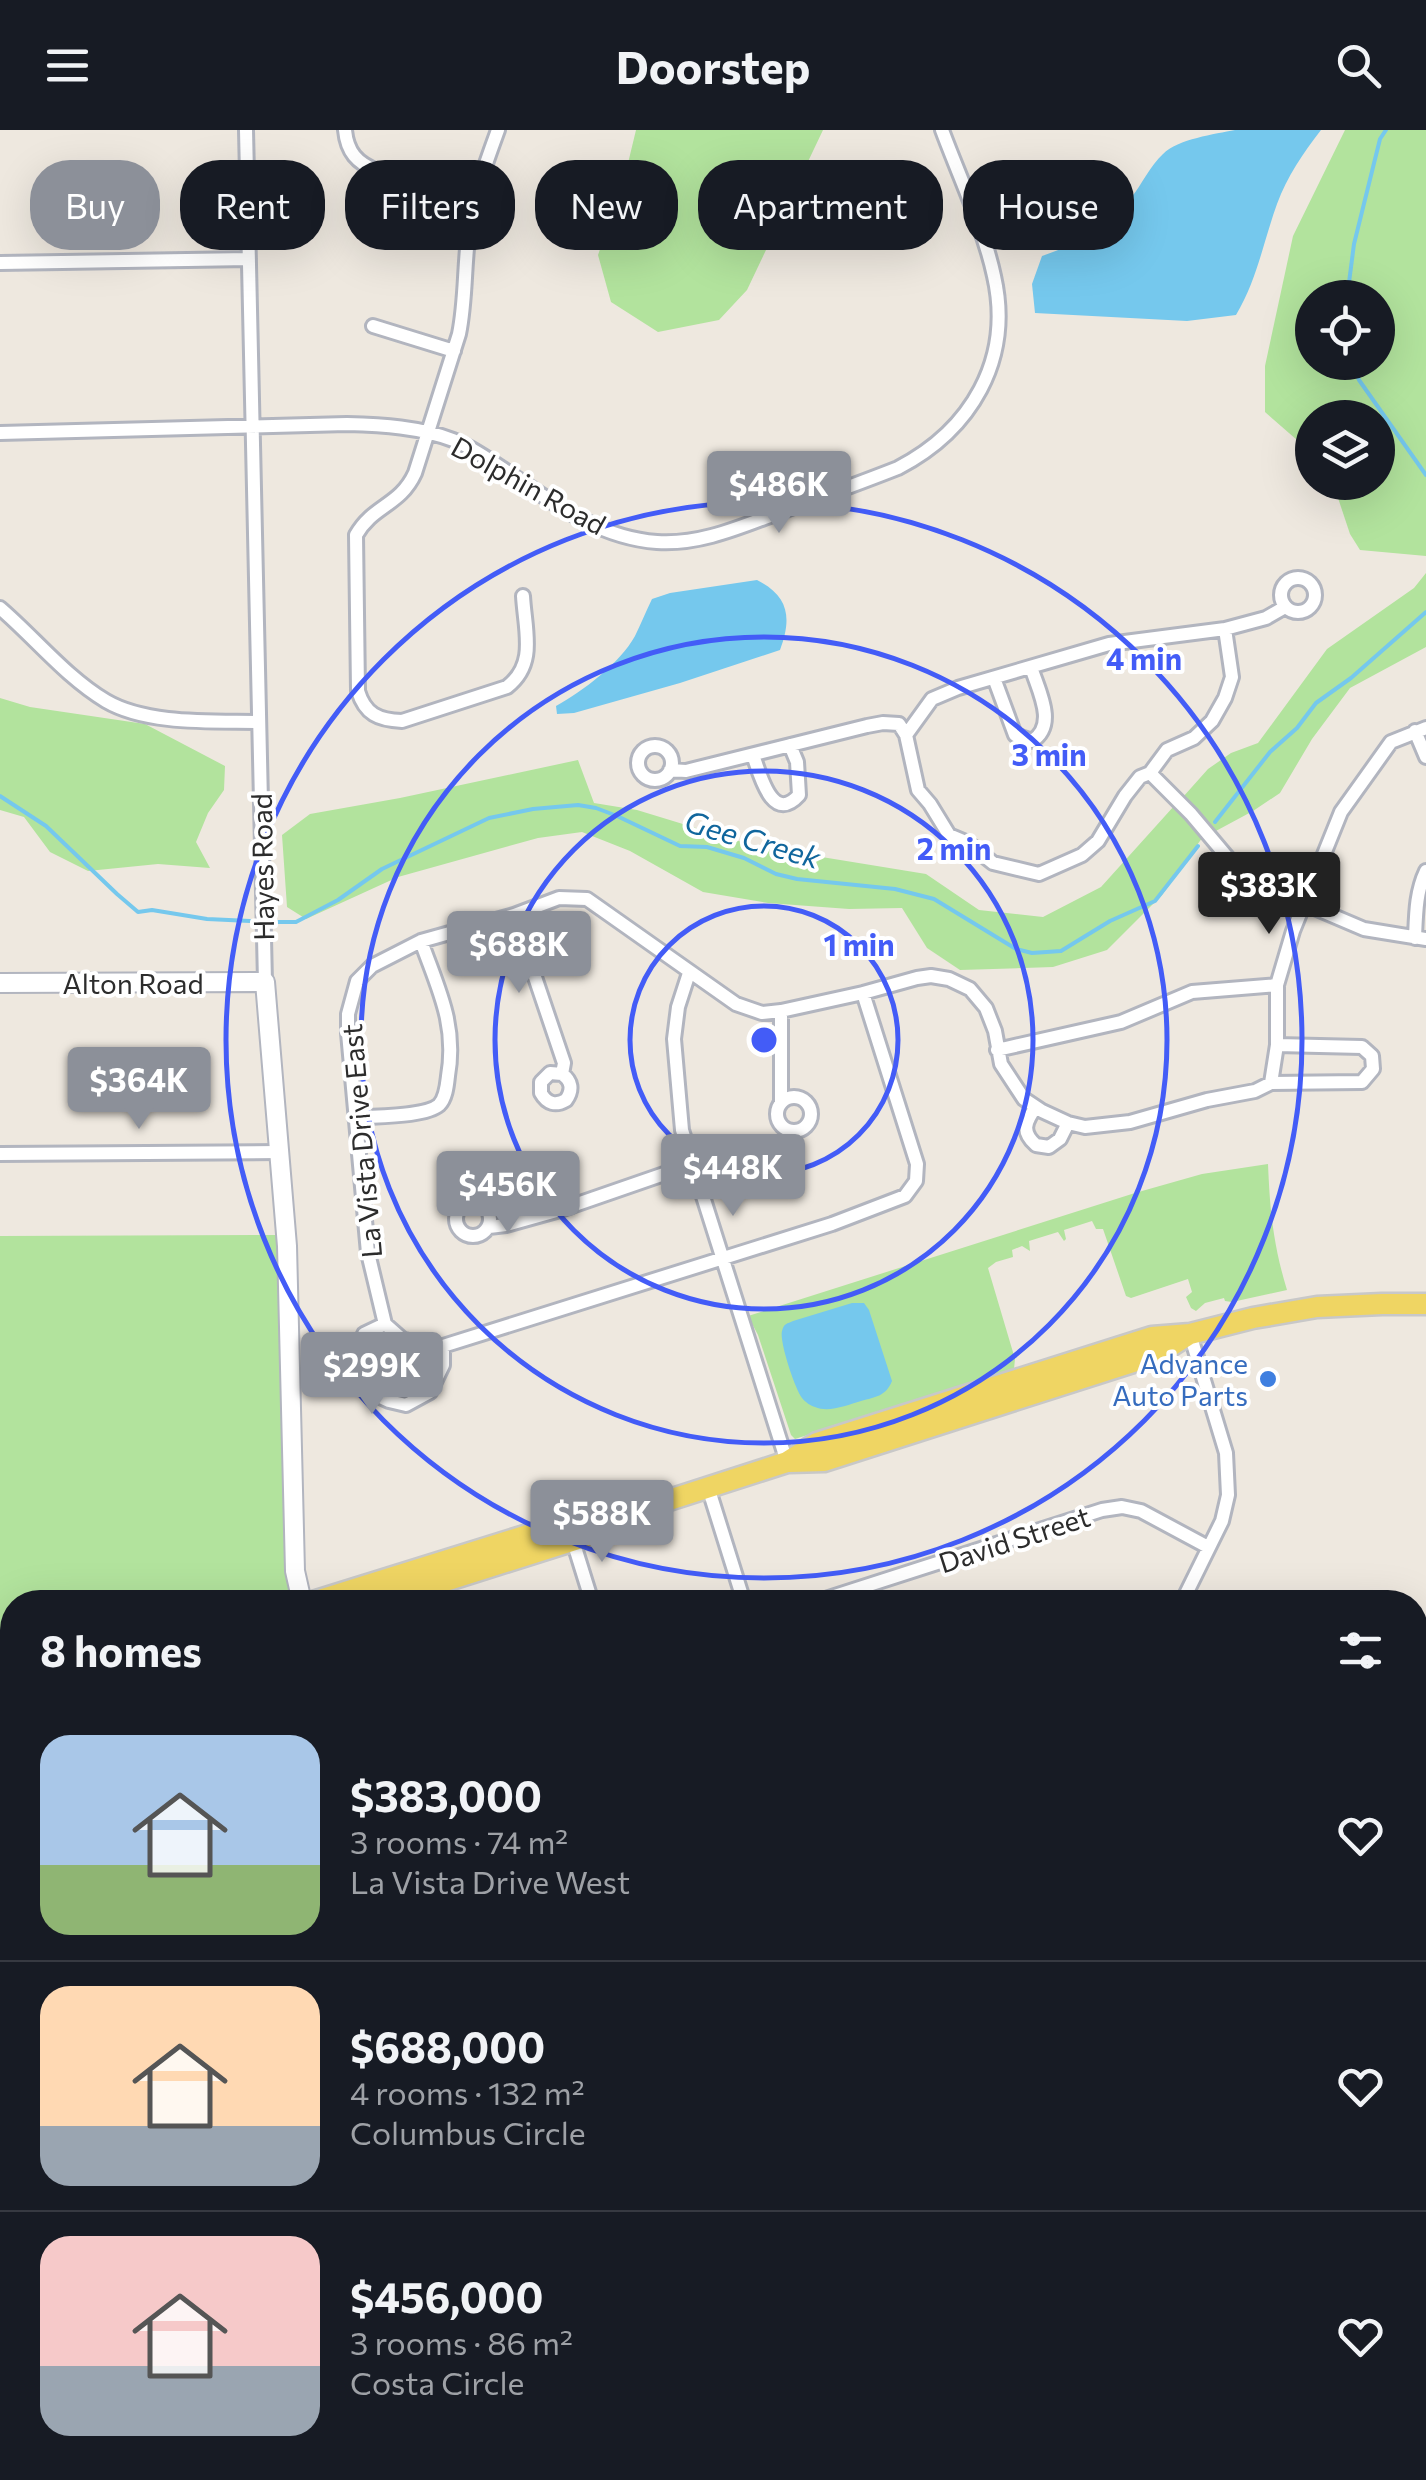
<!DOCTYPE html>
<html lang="en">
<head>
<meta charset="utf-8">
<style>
  body { margin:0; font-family:Commissioner,sans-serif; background:#20242c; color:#f1f3f6; height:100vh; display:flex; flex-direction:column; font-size:38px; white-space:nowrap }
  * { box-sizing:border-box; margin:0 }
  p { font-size:32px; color:#9ea1a6 }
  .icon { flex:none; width:55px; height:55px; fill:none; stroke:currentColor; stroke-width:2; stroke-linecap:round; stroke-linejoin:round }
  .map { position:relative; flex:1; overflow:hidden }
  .drawer { position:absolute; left:0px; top:1460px; width:1428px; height:890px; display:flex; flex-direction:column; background:#171b24; border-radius:40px 40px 0 0; box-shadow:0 10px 40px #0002 }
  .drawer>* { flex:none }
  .guide { position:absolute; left:30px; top:30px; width:1368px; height:90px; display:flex; gap:20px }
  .fabs { position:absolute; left:1295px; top:150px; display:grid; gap:20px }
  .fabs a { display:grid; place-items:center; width:100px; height:100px; border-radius:50%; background:#171b24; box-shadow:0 10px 40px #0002; font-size:50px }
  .price { position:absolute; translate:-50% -85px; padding:0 22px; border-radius:10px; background:#8c9099; color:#fff; font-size:32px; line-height:65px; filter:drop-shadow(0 2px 5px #0008) }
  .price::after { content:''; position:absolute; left:50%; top:60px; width:30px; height:22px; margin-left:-15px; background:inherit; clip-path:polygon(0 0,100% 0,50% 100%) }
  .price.current { background:#222; color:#fff }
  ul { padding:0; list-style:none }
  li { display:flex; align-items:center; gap:30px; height:250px; padding:0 40px }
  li+li { border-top:2px solid #363941 }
  li span { display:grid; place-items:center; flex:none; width:280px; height:200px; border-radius:30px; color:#555 }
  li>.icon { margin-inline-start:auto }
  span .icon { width:120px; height:120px; fill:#fffc; stroke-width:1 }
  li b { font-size:42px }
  h2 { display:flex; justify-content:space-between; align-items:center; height:120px; padding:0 40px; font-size:42px }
  .pill { padding:0 35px; border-radius:40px; background:#171b24; box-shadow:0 10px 40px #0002; font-size:35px; line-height:90px }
  .pill.current { background:#8c9099; color:#fff }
  header { display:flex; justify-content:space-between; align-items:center; height:130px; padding:0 40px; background:#171b24; font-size:45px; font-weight:700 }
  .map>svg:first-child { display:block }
  .green { fill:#b2e39d; fill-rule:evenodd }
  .water { fill:#75c8ed }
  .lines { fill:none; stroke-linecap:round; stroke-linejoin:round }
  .stream { stroke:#75c8ed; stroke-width:4 }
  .street-casing { stroke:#b2b5bf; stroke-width:18 }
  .secondary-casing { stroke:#b2b5bf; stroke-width:22 }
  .primary-casing { stroke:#c8c8c8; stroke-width:25 }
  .street { stroke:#fff; stroke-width:12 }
  .secondary { stroke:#fff; stroke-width:18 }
  .primary { stroke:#efd563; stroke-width:20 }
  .rail { stroke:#a2a4b6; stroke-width:4 }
  .ring { fill:none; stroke:#435cf7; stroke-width:5 }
  .shop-dot { fill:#3f7fe0; stroke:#fff; stroke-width:4 }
  .labels { text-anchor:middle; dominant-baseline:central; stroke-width:8; stroke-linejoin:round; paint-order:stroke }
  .street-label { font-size:28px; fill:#2c2c2c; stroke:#fff }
  .shop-label { font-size:28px; fill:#366cbe; stroke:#fff; text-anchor:end }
  .water-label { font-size:30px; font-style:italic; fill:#10669d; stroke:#fff }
  .centre { fill:#435cf7; stroke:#fff; stroke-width:5 }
  .ring-label { font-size:30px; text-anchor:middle; font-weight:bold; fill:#435cf7; stroke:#fff; stroke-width:8; stroke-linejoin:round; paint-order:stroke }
</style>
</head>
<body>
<header><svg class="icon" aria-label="menu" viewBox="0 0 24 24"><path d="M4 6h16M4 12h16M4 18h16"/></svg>Doorstep<svg class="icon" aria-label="search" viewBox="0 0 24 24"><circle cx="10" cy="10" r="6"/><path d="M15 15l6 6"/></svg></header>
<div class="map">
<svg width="1426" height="2350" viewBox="0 0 1426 2350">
  <rect width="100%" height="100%" fill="#eee8df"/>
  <!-- green -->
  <path class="green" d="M 636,0 L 823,0 L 747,160 L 719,190 L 658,202 L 611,172 L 598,125 L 623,54 Z
    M 1345,0 L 1426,0 L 1426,426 L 1360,420 L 1350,404 L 1333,353 L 1378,352 L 1378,288 L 1312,288 L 1312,328 L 1297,310 L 1265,282 L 1265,236 L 1293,106 ZM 1312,168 L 1378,168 L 1378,232 L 1312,232 Z
    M 1426,443 L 1426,517 L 1350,558 L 1312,609 L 1280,663 L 1253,681 L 1214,702 L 1183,667 L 1208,639 L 1231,623 L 1258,613 L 1327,519 L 1414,458 Z
    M 0,568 L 30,577 L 145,594 L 225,636 L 224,660 L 208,683 L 196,712 L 210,738 L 158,734 L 88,741 L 50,722 L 24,687 L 0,680 Z
    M 578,630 L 594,673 L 637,680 L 755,716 L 926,744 L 979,780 L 1043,787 L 1101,757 L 1174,676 L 1202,708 L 1162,765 L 1107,820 L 1053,837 L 960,840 L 927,818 L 902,778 L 849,779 L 768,773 L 703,762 L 630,721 L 582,702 L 538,708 L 398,747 L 306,789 L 287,777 L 282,705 L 310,684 L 400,668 Z
    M 1268,1034 C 1270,1081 1273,1114 1287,1160 L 1232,1172 L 1225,1171 L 1224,1168 L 1205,1173 L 1196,1181 L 1191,1178 L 1186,1167 L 1192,1162 L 1188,1149 L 1131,1168 L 1126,1166 L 1103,1099 L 1096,1099 L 1092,1091 L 1064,1100 L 1066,1109 L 1064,1111 L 1058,1102 L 1029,1111 L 1030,1121 L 1022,1116 L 1012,1120 L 1013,1127 L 996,1132 L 988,1138 L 1015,1229 L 1014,1239 L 795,1309 L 791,1305 L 758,1205 L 748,1186 L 1135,1063 L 1202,1044 Z
    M 280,1105 L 291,1466 L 271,1472 L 12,1472 L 12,1552 L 0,1556 L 0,1106 Z
    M 1415,1505 L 1426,1505 L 1426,1568 L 1415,1558 Z
    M 12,1596 L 12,1996 L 0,1991 L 0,1600 Z"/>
  <!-- water -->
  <path class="water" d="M 1235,0 L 1321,0 C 1303,23 1287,47 1277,74 C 1263,113 1257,150 1236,185 L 1187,191 L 1035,183 L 1032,154 L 1042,126 C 1080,113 1106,100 1131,68 C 1142,54 1150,36 1163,24 C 1178,9 1215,4 1235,0 Z
    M 757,450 C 789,466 792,488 780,520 L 680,553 L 574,583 L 557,584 L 556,576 C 583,561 620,533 635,506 C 641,494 646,481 652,469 L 670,463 Z
    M 852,1173 L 864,1173 L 869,1180 L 892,1251 C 886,1266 876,1267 861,1271 C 847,1275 829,1283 815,1277 C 811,1276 805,1272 802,1268 C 795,1259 779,1211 782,1201 C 784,1193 787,1194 793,1191 Z"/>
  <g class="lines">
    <!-- stream -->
    <path class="stream" d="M 1347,168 L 1354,114 L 1380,9 L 1386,0
      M 1351,232 L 1359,250 L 1426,345
      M 0,666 L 46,696 L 117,764 L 138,782 L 152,780 L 207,789 L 250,791
      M 1215,692 L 1270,622 L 1297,598 L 1316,573 L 1351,548 L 1426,482
      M 274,792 L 296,792 L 338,770 L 382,739 L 489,688 L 533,679 L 578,675 L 596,678 L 617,686 L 680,716 L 707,717 L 744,728 L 776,744 L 797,749 L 895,759 L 934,769 L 1016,819 L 1032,823 L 1061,821 L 1110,791 L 1155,771 L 1198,716"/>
    <!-- street casing -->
    <g class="street-casing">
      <path id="street" d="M 246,0 L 265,852
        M 345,0 C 347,22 357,33 377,41 L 476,66
        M 498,0 C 486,33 474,65 469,100 C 464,135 466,170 459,204 L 415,343 C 400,376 373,375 356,405 L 358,561 C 365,584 378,590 402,591 L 507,557 C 537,534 525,501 523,466
        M 0,133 L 249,129
        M 373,196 L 454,221
        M 0,303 L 347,294 C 383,295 419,297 453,310 C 472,317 489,330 506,341 C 553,373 599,408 657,412 C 701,415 742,396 783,381 C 821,367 860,353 898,338 C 971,300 1013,230 994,146 C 984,99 959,46 942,0
        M1281 465a17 17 0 1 1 34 0a17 17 0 1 1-34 0Z
        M 0,478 C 35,508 66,547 106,571 C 147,595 213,591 259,592
        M 994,548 L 1015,605 L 1032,611 C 1058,595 1038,560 1031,537
        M 1415,601 L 1426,627
        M 906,605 L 932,569 L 958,558 L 1109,514 L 1225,499 L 1266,488 L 1285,477
        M638 633a17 17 0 1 1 34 0a17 17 0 1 1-34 0Z
        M 753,625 C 760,644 772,695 799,665 L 797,632 L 790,615
        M 670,640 L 686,641 L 867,596 L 883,593 L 899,594 L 906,605 L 918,660 L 930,674 L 949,705 L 968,713 L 993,733 L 1039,744 L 1082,725 L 1098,711 L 1125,666 L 1140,647 L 1150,643 L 1167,620 L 1194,608 L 1212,591 L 1225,568 L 1232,547 L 1225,499
        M 1150,643 L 1191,684 L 1239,741 L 1256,753 L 1364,799 L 1426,809
        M 514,785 L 564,933 L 562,944 C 572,951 573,960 566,970 C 556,976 547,974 541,963 L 541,952 L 550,943 L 562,944
        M 1415,808 C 1416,784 1416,762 1426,741
        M 689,843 L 678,877 L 674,909 L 682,1000 L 787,1332
        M 863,863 L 917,1034 L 916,1051 L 905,1066 L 832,1094 L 443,1216 L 428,1217 L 402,1209 L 385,1194 L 368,1123 L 348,903 L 348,884 L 357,851 L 372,836 L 421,811 L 514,785 L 559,768 L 587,769 L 736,874 L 762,883 L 781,881 L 863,863 L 917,848 L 931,846 L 949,849 L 970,859 L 986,878 L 995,901 L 1001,934 L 1024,969 L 1042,981 L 1068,993 L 1085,997 L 1130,992 L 1207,970 L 1255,961 L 1271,953 L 1362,952 L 1373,939 L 1372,926 L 1362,917 L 1277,915
        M 997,920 L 1121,892 L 1192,862 L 1277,855
        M 1271,953 L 1277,915 L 1277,855 L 1293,801 L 1341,682 L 1391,612 L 1426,598
        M777 984a17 17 0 1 1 34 0a17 17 0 1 1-34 0Z
        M 781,973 L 781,881
        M 1036,977 C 1025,992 1021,1002 1036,1015 L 1049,1017 L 1060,1009 L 1068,993
        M 355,988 C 373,986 425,987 439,975 C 446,968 447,955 448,946 C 457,894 438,859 421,811
        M 0,1024 L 279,1022
        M456 1089a17 17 0 1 1 34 0a17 17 0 1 1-34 0Z
        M 489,1097 L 506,1095 L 560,1080 L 693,1034
        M 385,1194 L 364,1204 L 355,1235 L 365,1260 L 389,1271 L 406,1275 L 430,1262 L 443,1235 L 443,1216
        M 708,1357 L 744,1472
        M 573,1411 L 592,1472
        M 816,1472 L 1102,1380 L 1122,1377 L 1141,1381 L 1208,1417
        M 1182,1472 L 1222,1391 L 1228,1365 L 1226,1323 L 1190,1204
        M 1415,1609 L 1420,1599
        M 1415,1986 L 1426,1994
        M 1415,2092 L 1426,2099
        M 357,2350 L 357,2338"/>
    </g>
    <!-- secondary casing -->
    <g class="secondary-casing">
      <path id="secondary" d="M 0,853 L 265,852 L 287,1116 L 295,1441 L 302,1472"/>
    </g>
    <!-- primary casing -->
    <g class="primary-casing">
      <path id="primary" d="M 789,1332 L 824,1331 L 1158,1224 L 1188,1205
        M 313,1472 L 595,1384 L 629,1383 L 638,1380 L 787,1332 L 817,1313 L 1152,1207 L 1190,1204 L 1253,1188 L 1317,1177 L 1382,1174 L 1426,1174
        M 379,1472 L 600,1402 L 628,1384
        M 0,1572 L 12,1568
        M 0,1594 L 12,1590
        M 0,1998 L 12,2003
        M 1183,2338 L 1207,2350"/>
    </g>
    <!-- street -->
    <use href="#street" class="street"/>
    <!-- secondary -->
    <use href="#secondary" class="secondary"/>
    <!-- primary -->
    <use href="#primary" class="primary"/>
    <!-- rail -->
    <path class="rail" d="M 649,2338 L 687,2347
      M 736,2338 L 780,2350"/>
  </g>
  <!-- distance rings -->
  <g class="ring">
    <circle cx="764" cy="910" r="134"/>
    <circle cx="764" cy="910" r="269"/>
    <circle cx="764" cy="910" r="403"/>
    <circle cx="764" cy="910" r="538"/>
  </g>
  <!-- markers -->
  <circle class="shop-dot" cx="1268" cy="1249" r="10"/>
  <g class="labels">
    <!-- street labels -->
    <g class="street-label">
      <text transform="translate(529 355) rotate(29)">Dolphin Road</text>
      <text transform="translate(262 737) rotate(-91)">Hayes Road</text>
      <text x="133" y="853">Alton Road</text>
      <text transform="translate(361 1011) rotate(-95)">La Vista Drive East</text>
      <text transform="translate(1014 1409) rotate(-18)">David Street</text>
    </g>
    <!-- shop labels -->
    <g class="shop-label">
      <text x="1248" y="1233">Advance<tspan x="1248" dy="32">Auto Parts</tspan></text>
    </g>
    <!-- water labels -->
    <g class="water-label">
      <text transform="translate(753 708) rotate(16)">Gee Creek</text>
    </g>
  </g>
  <circle cx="764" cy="910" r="15" class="centre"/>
  <g class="ring-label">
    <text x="1144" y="540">4 min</text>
    <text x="1049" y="636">3 min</text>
    <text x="954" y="730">2 min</text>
    <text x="859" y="826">1 min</text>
  </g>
</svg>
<div class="fabs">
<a><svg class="icon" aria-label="locate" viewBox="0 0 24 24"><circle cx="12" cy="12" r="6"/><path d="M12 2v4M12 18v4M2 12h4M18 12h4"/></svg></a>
<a><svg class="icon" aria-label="layers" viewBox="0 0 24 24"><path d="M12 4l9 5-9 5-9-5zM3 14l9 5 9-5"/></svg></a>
</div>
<b class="price" style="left:779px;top:406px">$486K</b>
<b class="price current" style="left:1269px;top:807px">$383K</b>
<b class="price" style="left:519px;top:866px">$688K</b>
<b class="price" style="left:139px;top:1002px">$364K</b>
<b class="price" style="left:733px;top:1089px">$448K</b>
<b class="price" style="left:508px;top:1106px">$456K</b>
<b class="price" style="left:372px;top:1287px">$299K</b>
<b class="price" style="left:602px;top:1435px">$588K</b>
<div class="guide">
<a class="pill current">Buy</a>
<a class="pill">Rent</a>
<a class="pill">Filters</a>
<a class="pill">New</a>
<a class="pill">Apartment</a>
<a class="pill">House</a>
</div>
<section class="drawer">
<h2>8 homes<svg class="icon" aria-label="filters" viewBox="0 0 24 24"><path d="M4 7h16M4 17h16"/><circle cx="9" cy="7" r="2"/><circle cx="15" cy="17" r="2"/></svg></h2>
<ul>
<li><span style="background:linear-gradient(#a9c7e8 65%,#8fb573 0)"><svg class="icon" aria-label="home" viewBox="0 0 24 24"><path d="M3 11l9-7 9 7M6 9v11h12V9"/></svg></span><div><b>$383,000</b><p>3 rooms · 74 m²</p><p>La Vista Drive West</p></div><svg class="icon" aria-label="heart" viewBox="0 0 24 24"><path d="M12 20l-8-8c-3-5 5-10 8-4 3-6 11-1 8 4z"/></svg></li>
<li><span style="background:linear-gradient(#ffd9b3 70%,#9aa5b1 0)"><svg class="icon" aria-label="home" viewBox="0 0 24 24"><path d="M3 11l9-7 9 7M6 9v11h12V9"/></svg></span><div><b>$688,000</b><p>4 rooms · 132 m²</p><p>Columbus Circle</p></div><svg class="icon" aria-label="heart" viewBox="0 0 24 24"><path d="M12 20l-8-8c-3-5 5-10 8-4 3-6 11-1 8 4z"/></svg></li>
<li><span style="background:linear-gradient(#f6c9c9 65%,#9aa5b1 0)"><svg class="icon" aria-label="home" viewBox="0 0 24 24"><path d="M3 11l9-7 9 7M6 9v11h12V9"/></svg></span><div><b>$456,000</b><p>3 rooms · 86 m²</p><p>Costa Circle</p></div><svg class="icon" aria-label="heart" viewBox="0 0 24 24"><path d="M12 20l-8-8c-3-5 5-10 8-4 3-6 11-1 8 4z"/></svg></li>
</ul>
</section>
</div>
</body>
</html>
